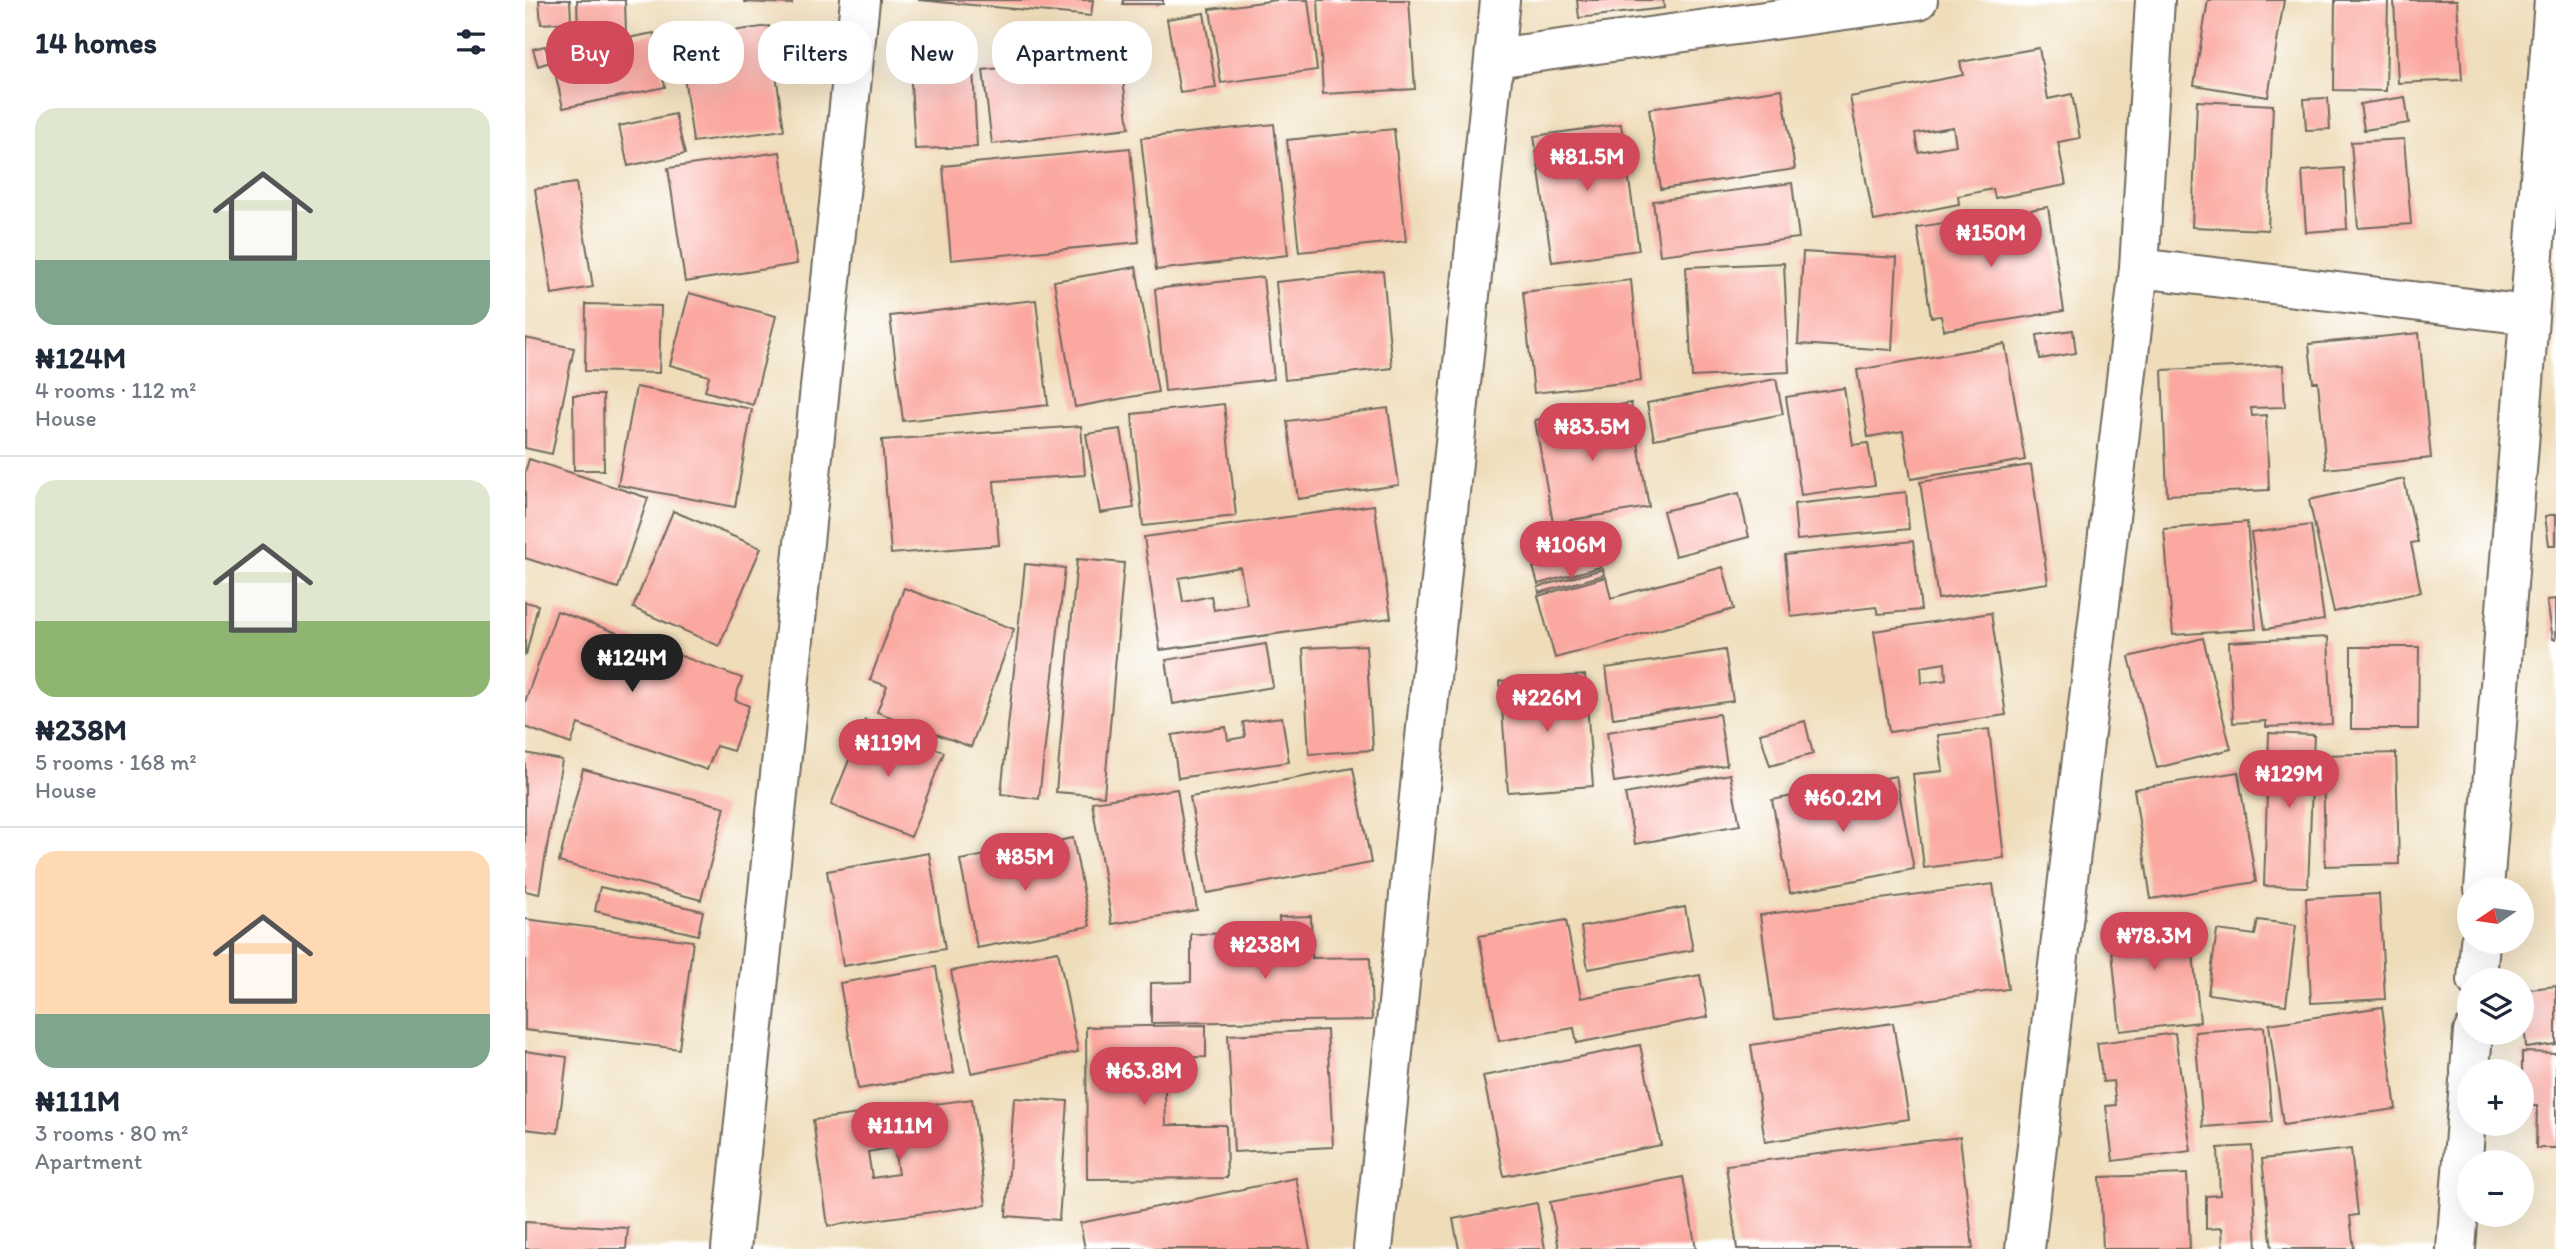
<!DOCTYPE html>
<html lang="en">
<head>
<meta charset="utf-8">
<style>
  body { margin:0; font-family:Itim,sans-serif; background:#f6f6f7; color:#1f2937; height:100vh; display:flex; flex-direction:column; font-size:26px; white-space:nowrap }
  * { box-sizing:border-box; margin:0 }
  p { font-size:23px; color:#747a83 }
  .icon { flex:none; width:38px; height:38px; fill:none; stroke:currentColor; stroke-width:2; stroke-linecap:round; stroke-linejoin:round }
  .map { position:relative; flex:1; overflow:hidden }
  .details { display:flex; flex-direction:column; background:#fff; width:525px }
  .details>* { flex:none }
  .guide { position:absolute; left:21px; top:21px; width:665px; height:63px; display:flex; gap:14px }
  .needle { width:46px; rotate:257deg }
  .buttons { position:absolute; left:1932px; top:877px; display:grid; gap:14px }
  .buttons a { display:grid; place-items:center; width:77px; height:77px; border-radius:50%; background:#fff; box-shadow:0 7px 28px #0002; font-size:35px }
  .price { position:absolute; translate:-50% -60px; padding:0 16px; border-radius:24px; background:#d1495b; color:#fff; font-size:23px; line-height:46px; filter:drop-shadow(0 2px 4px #0008) }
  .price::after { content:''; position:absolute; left:50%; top:42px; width:21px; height:16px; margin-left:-10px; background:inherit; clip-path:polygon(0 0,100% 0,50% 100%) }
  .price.current { background:#222; color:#fff }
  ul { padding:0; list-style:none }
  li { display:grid; align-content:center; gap:14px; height:371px; padding:0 35px }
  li+li { border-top:2px solid #e0e1e3 }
  li span { display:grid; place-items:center; height:217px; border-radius:21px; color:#555 }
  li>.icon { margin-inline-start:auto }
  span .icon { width:126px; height:126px; fill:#fffc; stroke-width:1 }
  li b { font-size:30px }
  h2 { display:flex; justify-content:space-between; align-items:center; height:84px; padding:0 35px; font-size:30px }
  .pill { padding:0 24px; border-radius:28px; background:#fff; box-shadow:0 7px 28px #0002; font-size:24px; line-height:63px }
  .pill.current { background:#d1495b; color:#fff }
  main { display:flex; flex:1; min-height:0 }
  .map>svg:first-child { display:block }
  .building { fill:#fba8a0; fill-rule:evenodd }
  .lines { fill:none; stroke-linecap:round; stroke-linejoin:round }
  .minor-casing { stroke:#70695d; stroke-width:42 }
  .tertiary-casing { stroke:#70695d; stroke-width:42 }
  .minor { stroke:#fff; stroke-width:38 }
  .tertiary { stroke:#fff; stroke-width:38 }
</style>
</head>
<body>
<main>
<section class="details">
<h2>14 homes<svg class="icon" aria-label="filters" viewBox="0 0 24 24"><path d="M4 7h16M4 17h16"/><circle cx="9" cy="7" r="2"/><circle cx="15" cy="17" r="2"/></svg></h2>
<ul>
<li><span style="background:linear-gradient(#dfe7d0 70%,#7fa58c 0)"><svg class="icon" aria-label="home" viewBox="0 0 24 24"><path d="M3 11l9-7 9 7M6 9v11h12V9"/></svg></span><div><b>₦124M</b><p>4 rooms · 112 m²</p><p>House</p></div></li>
<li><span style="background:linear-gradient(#dfe7d0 65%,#8fb573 0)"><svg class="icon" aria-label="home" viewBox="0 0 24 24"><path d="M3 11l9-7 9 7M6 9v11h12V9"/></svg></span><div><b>₦238M</b><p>5 rooms · 168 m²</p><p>House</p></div></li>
<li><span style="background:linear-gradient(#ffd9b3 75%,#7fa58c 0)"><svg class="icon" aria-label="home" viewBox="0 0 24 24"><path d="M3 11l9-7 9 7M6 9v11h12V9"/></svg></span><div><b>₦111M</b><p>3 rooms · 80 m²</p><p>Apartment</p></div></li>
</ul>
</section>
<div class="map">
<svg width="2031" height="1249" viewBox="0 0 2031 1249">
  <rect width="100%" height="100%" fill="#fff"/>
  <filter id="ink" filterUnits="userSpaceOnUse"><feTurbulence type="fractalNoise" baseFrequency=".0143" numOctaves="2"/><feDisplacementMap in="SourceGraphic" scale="14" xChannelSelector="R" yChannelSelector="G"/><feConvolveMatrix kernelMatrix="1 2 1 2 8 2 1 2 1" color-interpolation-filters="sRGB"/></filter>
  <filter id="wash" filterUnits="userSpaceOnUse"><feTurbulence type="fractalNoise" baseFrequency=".00686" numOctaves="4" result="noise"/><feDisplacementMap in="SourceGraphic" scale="28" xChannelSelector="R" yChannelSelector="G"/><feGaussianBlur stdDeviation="1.57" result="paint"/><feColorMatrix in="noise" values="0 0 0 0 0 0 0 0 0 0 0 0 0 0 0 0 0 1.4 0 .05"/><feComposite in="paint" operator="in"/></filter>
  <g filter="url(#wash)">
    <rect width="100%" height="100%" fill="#efddba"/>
    <g id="blocks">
      <!-- building -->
      <path class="building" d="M 14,0 L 45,0 L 46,22 L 16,24 Z
        M 52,0 L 100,0 L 101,34 L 53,35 Z
        M 220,0 L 267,0 L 267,4 L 220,2 Z
        M 393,0 L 568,0 L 566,16 Z
        M 598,0 L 638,0 L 638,4 L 598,4 Z
        M 752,0 L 783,0 L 792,70 L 696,83 L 685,9 Z
        M 793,0 L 884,0 L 890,89 L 798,94 Z
        M 1052,0 L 1138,0 L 1139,8 L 1054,18 Z
        M 1683,0 L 1759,0 L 1743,97 L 1669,85 Z
        M 1810,0 L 1863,0 L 1861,91 L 1809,90 Z
        M 1869,0 L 1932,0 L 1937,80 L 1873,83 Z
        M 679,13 L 691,88 L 655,93 L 642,19 Z
        M 244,26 L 259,130 L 168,142 L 154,38 Z
        M 129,33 L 140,87 L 38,108 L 26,53 Z
        M 20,46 L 25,62 L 13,66 L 8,49 Z
        M 447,48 L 452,147 L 390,149 L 384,52 Z
        M 1514,48 L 1523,99 L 1547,94 L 1555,138 L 1533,142 L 1541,185 L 1470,198 L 1468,189 L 1433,196 L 1434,204 L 1349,221 L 1325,97 L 1438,75 L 1435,62 ZM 1428,127 L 1431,145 L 1393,152 L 1390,133 Z
        M 595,55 L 604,128 L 467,144 L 458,70 Z
        M 1257,89 L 1270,169 L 1136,189 L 1124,109 Z
        M 1880,97 L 1884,123 L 1839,130 L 1835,104 Z
        M 1803,98 L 1805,129 L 1781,130 L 1779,99 Z
        M 1672,101 L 1748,105 L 1743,230 L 1667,227 Z
        M 150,114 L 160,154 L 103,166 L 94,126 Z
        M 749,124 L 763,255 L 631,270 L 616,138 Z
        M 1096,124 L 1114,250 L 1027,262 L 1009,136 Z
        M 869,129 L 881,241 L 774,252 L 762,140 Z
        M 1879,139 L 1886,224 L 1833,228 L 1826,142 Z
        M 605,148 L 614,242 L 426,260 L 418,166 Z
        M 255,152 L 272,264 L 160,282 L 143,168 Z
        M 1819,168 L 1822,229 L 1781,232 L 1777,171 Z
        M 51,183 L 68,287 L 27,294 L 10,189 Z
        M 1267,183 L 1274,238 L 1135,255 L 1128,201 Z
        M 1523,207 L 1539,311 L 1419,330 L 1416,316 L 1406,317 L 1392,227 Z
        M 1278,252 L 1372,258 L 1367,350 L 1273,344 Z
        M 1259,263 L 1264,372 L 1167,377 L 1161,267 Z
        M 611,267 L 633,392 L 550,407 L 529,281 Z
        M 858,271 L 867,368 L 760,380 L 751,282 Z
        M 738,277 L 749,379 L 640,391 L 630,289 Z
        M 1106,280 L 1116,381 L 1009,393 L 998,292 Z
        M 164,293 L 251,316 L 228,405 L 180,391 L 184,376 L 145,365 Z
        M 511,300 L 523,405 L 378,421 L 365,316 Z
        M 61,304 L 136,306 L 134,373 L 60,371 Z
        M 1548,330 L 1551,353 L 1515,359 L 1512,335 Z
        M 1894,333 L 1906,458 L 1801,469 L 1793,382 L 1788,382 L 1784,344 Z
        M 0,338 L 49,348 L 27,454 L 0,448 Z
        M 1480,344 L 1500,460 L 1386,479 L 1378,431 L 1343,437 L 1332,370 Z
        M 1758,365 L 1760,407 L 1726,408 L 1727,416 L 1741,415 L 1744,490 L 1642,495 L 1637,370 Z
        M 1251,379 L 1258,414 L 1129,439 L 1122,403 Z
        M 111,387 L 227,409 L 210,507 L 93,485 Z
        M 1319,388 L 1328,445 L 1343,443 L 1350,485 L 1276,495 L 1261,397 Z
        M 48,395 L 78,395 L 79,470 L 49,470 Z
        M 1106,403 L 1124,507 L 1028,523 L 1010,420 Z
        M 699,404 L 711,516 L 618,526 L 607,414 Z
        M 863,408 L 874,485 L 773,499 L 762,421 Z
        M 556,426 L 560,475 L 469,481 L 474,545 L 366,554 L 357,440 Z
        M 596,429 L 609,508 L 575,513 L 561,434 Z
        M 4,459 L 123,498 L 93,588 L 0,558 L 0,472 Z
        M 1506,465 L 1523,583 L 1413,599 L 1395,482 Z
        M 1879,479 L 1893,542 L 1886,543 L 1896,592 L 1809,612 L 1784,500 Z
        M 1381,492 L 1384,529 L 1272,540 L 1269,504 Z
        M 1214,493 L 1224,537 L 1150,556 L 1138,511 Z
        M 849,505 L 866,618 L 635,650 L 619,537 ZM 715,567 L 722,604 L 689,610 L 686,596 L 658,602 L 654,578 Z
        M 148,511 L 236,548 L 194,646 L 108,608 Z
        M 2031,514 L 2031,545 L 2024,545 L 2020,516 Z
        M 1722,522 L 1731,629 L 1648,635 L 1639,529 Z
        M 1064,524 L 1070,546 L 1008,563 L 1002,540 Z
        M 1786,525 L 1799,620 L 1740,629 L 1726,533 Z
        M 1388,541 L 1396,610 L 1353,614 L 1351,607 L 1266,617 L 1260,555 Z
        M 1071,550 L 1075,567 L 1013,584 L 1008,567 Z
        M 552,559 L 599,563 L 579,796 L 531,792 Z
        M 500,564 L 540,568 L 514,799 L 476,794 Z
        M 1198,567 L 1209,609 L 1030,658 L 1013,596 L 1081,577 L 1086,598 Z
        M 1078,569 L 1079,575 L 1014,593 L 1013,587 Z
        M 379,588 L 489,629 L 446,747 L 352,712 L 362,686 L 345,680 Z
        M 2031,599 L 2031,639 L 2028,639 L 2022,600 Z
        M 0,602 L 13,605 L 1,655 L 0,655 Z
        M 32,611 L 217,678 L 210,700 L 224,706 L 208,751 L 191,746 L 182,770 L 53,724 L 46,744 L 0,727 L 0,702 Z
        M 1466,613 L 1481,715 L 1364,732 L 1349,631 ZM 1420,663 L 1421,680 L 1397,683 L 1396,667 Z
        M 1803,637 L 1807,724 L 1741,727 L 1741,721 L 1708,723 L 1704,642 Z
        M 1678,638 L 1706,749 L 1632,768 L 1604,657 Z
        M 741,644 L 748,687 L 648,704 L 641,660 Z
        M 841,645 L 848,750 L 784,754 L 778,648 Z
        M 1826,647 L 1894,647 L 1893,729 L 1826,729 Z
        M 1200,650 L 1208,701 L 1088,718 L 1081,668 Z
        M 1060,675 L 1068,786 L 983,792 L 975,681 Z
        M 1194,714 L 1202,765 L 1089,782 L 1082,732 Z
        M 757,717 L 764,762 L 653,778 L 647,735 L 701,727 L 703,740 L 720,737 L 718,722 Z
        M 340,720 L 419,752 L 386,837 L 306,805 Z
        M 1280,721 L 1288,754 L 1245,766 L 1235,733 Z
        M 1464,729 L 1479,858 L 1399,868 L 1388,774 L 1418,771 L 1413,735 Z
        M 1744,733 L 1789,735 L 1783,887 L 1739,886 Z
        M 0,753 L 37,760 L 14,894 L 0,891 Z
        M 1871,753 L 1874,864 L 1800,866 L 1798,755 Z
        M 828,768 L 846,863 L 682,893 L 665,797 Z
        M 58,769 L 200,807 L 176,900 L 34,862 Z
        M 1713,772 L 1731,882 L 1626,899 L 1609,789 Z
        M 1205,774 L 1215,825 L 1110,844 L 1100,794 Z
        M 1371,776 L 1389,869 L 1265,893 L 1247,800 Z
        M 652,789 L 672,910 L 587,924 L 567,802 Z
        M 548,838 L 565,926 L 452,948 L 435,860 Z
        M 404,853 L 420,949 L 318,966 L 302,871 Z
        M 1468,884 L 1483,989 L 1249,1020 L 1235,915 Z
        M 75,887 L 178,911 L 173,935 L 70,911 Z
        M 1854,894 L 1860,999 L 1786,1003 L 1781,898 Z
        M 1160,907 L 1168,950 L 1063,969 L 1056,927 Z
        M 1664,913 L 1675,1022 L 1595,1031 L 1584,921 Z
        M 786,916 L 787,958 L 845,957 L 847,1020 L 626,1023 L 626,983 L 666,982 L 666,934 L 755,933 L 754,917 Z
        M 0,919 L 168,941 L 154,1049 L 0,1030 Z
        M 1041,920 L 1056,998 L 1175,975 L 1183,1017 L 1052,1043 L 1049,1028 L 974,1041 L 954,936 Z
        M 1733,920 L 1771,925 L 1761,1005 L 1683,994 L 1692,930 L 1730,935 Z
        M 533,951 L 553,1052 L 446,1073 L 426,971 Z
        M 411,967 L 429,1073 L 333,1089 L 315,983 Z
        M 2031,986 L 2031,1044 L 2001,1048 L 1997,990 Z
        M 1857,1007 L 1871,1109 L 1758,1125 L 1744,1024 Z
        M 1368,1023 L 1384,1119 L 1240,1142 L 1226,1045 Z
        M 681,1025 L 681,1057 L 639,1058 L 641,1125 L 701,1125 L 702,1178 L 562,1179 L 561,1027 Z
        M 1739,1027 L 1747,1122 L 1678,1127 L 1670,1032 Z
        M 802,1030 L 808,1147 L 709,1152 L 703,1035 Z
        M 1650,1033 L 1666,1151 L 1588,1161 L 1581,1106 L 1591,1105 L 1588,1081 L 1578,1082 L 1572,1043 Z
        M 1115,1045 L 1136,1145 L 979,1176 L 958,1076 Z
        M 0,1051 L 42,1057 L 33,1133 L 0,1129 Z
        M 1997,1052 L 2031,1053 L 2031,1148 L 2011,1148 L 2012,1106 L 1997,1106 Z
        M 489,1098 L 543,1101 L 534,1220 L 481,1216 Z
        M 447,1099 L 461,1205 L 303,1226 L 288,1120 ZM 369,1147 L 373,1174 L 347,1178 L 343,1152 Z
        M 1435,1137 L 1448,1249 L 1212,1249 L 1201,1165 Z
        M 1727,1146 L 1732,1249 L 1698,1249 L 1697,1228 L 1681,1229 L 1681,1196 L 1695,1195 L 1693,1148 Z
        M 1826,1149 L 1833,1215 L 1825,1216 L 1829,1249 L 1747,1249 L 1737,1159 Z
        M 1662,1174 L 1665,1249 L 1578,1249 L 1575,1177 Z
        M 1158,1177 L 1171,1249 L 1034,1249 L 1025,1202 Z
        M 771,1178 L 785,1249 L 560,1249 L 555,1223 Z
        M 1012,1203 L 1020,1249 L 934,1249 L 928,1219 Z
        M 0,1222 L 103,1228 L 101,1249 L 0,1249 Z"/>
    </g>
  </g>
  <g filter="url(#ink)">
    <use href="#blocks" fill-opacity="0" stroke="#70695d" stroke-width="2"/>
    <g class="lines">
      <!-- minor casing -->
      <g class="minor-casing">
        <path id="minor" d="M 970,58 L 1393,0
          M 1614,268 L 2003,315
          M 1959,889 L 2029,0
          M 1952,980 L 1955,942
          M 1945,1071 L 1948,1032
          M 206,1249 L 335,0
          M 848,1249 L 975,0
          M 1931,1249 L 1944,1081"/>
      </g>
      <!-- tertiary casing -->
      <g class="tertiary-casing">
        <path id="tertiary" d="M 1500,1249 L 1614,268 L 1630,0"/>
      </g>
      <!-- minor -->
      <use href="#minor" class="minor"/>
      <!-- tertiary -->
      <use href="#tertiary" class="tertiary"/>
    </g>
  </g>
</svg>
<div class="buttons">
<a><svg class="needle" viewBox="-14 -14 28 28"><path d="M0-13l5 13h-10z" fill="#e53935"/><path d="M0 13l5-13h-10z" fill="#747a83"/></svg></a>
<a><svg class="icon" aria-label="layers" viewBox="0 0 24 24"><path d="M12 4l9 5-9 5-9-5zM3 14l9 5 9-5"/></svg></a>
<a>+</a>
<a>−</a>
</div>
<b class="price" style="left:1062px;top:193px">₦81.5M</b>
<b class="price" style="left:1466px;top:269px">₦150M</b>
<b class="price" style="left:1067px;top:463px">₦83.5M</b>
<b class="price" style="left:1046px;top:581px">₦106M</b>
<b class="price current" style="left:107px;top:694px">₦124M</b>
<b class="price" style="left:1022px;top:734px">₦226M</b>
<b class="price" style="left:363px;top:779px">₦119M</b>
<b class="price" style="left:1764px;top:810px">₦129M</b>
<b class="price" style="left:1318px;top:834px">₦60.2M</b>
<b class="price" style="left:500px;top:893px">₦85M</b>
<b class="price" style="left:1629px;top:972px">₦78.3M</b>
<b class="price" style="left:740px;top:981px">₦238M</b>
<b class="price" style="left:619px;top:1107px">₦63.8M</b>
<b class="price" style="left:375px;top:1162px">₦111M</b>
<div class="guide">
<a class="pill current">Buy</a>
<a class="pill">Rent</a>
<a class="pill">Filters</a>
<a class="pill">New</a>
<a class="pill">Apartment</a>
</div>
</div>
</main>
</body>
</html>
